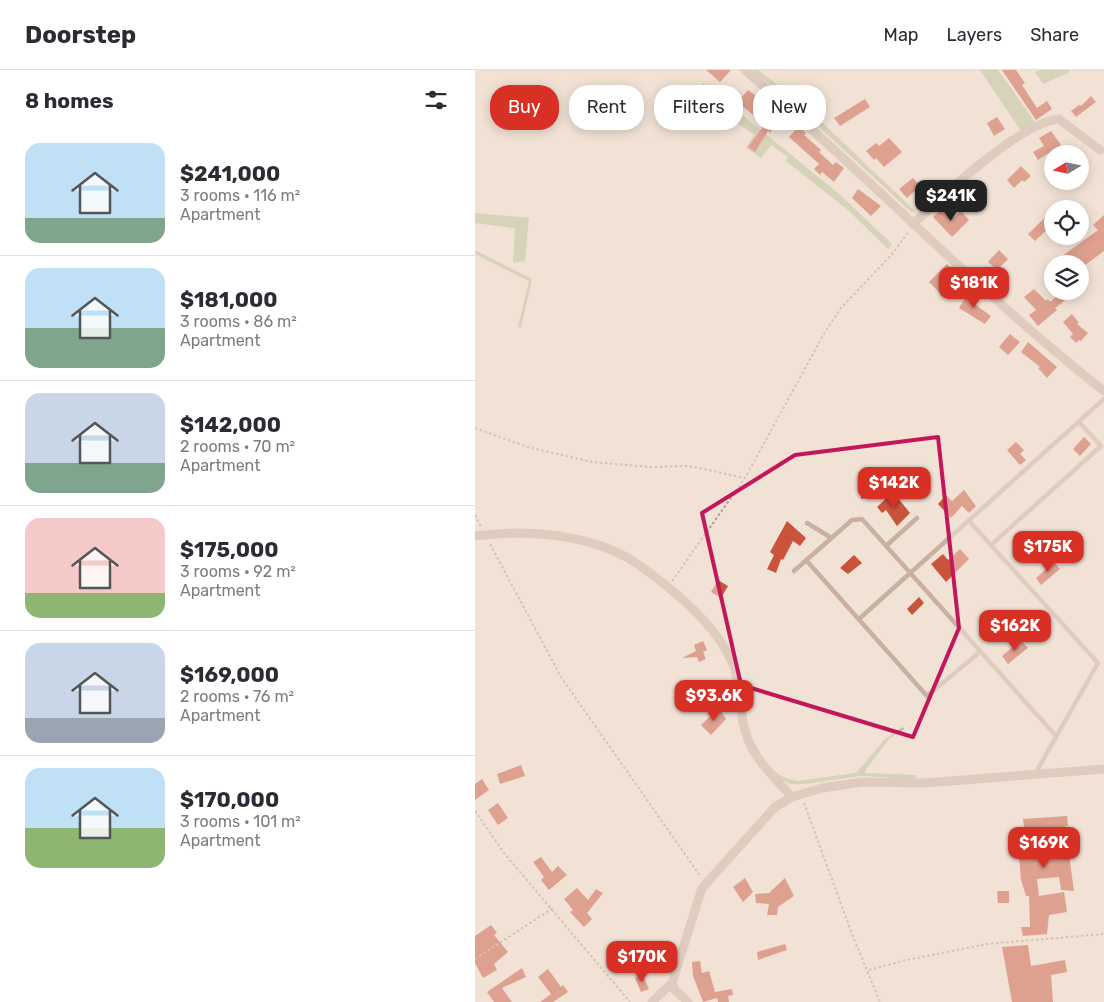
<!DOCTYPE html>
<html lang="en">
<head>
<meta charset="utf-8">
<style>
  body { margin:0; font-family:Rubik,sans-serif; background:#f7f7f7; color:#2b2b33; height:100vh; display:flex; flex-direction:column; font-size:19px; white-space:nowrap }
  * { box-sizing:border-box; margin:0 }
  p { font-size:16px; color:#7c7c81 }
  .icon { flex:none; width:28px; height:28px; fill:none; stroke:currentColor; stroke-width:2; stroke-linecap:round; stroke-linejoin:round }
  .map { position:relative; flex:1; overflow:hidden }
  .panel { display:flex; flex-direction:column; background:#fff; width:475px }
  .panel>* { flex:none }
  .top-card { position:absolute; left:15px; top:15px; width:475px; height:45px; display:flex; gap:10px }
  .needle { width:32px; rotate:260deg }
  .buttons { position:absolute; left:569px; top:75px; display:grid; gap:10px }
  .buttons a { display:grid; place-items:center; width:45px; height:45px; border-radius:50%; background:#fff; box-shadow:0 2px 12px #0003; font-size:25px }
  .price { position:absolute; translate:-50% -42px; padding:0 11px; border-radius:10px; background:#d93025; color:#fff; font-size:16px; line-height:32px; filter:drop-shadow(0 1px 2px #0008) }
  .price::after { content:''; position:absolute; left:50%; top:30px; width:15px; height:11px; margin-left:-8px; background:inherit; clip-path:polygon(0 0,100% 0,50% 100%) }
  .price.active { background:#222; color:#fff }
  ul { padding:0; list-style:none }
  li { display:flex; align-items:center; gap:15px; height:125px; padding:0 25px }
  li+li { border-top:1px solid #e1e1e2 }
  li span { display:grid; place-items:center; flex:none; width:140px; height:100px; border-radius:15px; color:#555 }
  li>.icon { margin-inline-start:auto }
  span .icon { width:60px; height:60px; fill:#fffc; stroke-width:1 }
  li b { font-size:21px }
  h2 { display:flex; justify-content:space-between; align-items:center; height:60px; padding:0 25px; font-size:21px }
  .pill { padding:0 18px; border-radius:20px; background:#fff; box-shadow:0 2px 12px #0003; font-size:18px; line-height:45px }
  .pill.active { background:#d93025; color:#fff }
  header { display:flex; align-items:center; gap:30px; box-sizing:border-box; height:70px; padding:0 25px; background:#fff; border-bottom:1px solid #e1e1e2 }
  header strong { font-size:24px }
  nav { display:flex; gap:28px; margin-inline-start:auto; font-size:18px }
  main { display:flex; flex:1; min-height:0 }
  .map>svg:first-child { display:block }
  .green { fill:#b5c096 }
  .building { fill:#ca533b }
  .lines { fill:none; stroke-linecap:round; stroke-linejoin:round }
  .path { stroke:#b59a8c; stroke-width:2; stroke-dasharray:2.5 2.5; stroke-linecap:butt }
  .service { stroke:#c9b1a2; stroke-width:4.5 }
  .minor { stroke:#c9b1a2; stroke-width:9 }
  .marked { fill:none; stroke:#c2185b; stroke-width:4; stroke-linejoin:round }
</style>
</head>
<body>
<header>
<strong>Doorstep</strong>
<nav><a>Map</a><a>Layers</a><a>Share</a></nav>
</header>
<main>
<section class="panel">
<h2>8 homes<svg class="icon" aria-label="filters" viewBox="0 0 24 24"><path d="M4 7h16M4 17h16"/><circle cx="9" cy="7" r="2"/><circle cx="15" cy="17" r="2"/></svg></h2>
<ul>
<li><span style="background:linear-gradient(#bfe0f5 75%,#7fa58c 0)"><svg class="icon" aria-label="home" viewBox="0 0 24 24"><path d="M3 11l9-7 9 7M6 9v11h12V9"/></svg></span><div><b>$241,000</b><p>3 rooms · 116 m²</p><p>Apartment</p></div></li>
<li><span style="background:linear-gradient(#bfe0f5 60%,#7fa58c 0)"><svg class="icon" aria-label="home" viewBox="0 0 24 24"><path d="M3 11l9-7 9 7M6 9v11h12V9"/></svg></span><div><b>$181,000</b><p>3 rooms · 86 m²</p><p>Apartment</p></div></li>
<li><span style="background:linear-gradient(#c9d6e8 70%,#7fa58c 0)"><svg class="icon" aria-label="home" viewBox="0 0 24 24"><path d="M3 11l9-7 9 7M6 9v11h12V9"/></svg></span><div><b>$142,000</b><p>2 rooms · 70 m²</p><p>Apartment</p></div></li>
<li><span style="background:linear-gradient(#f6c9c9 75%,#8fb573 0)"><svg class="icon" aria-label="home" viewBox="0 0 24 24"><path d="M3 11l9-7 9 7M6 9v11h12V9"/></svg></span><div><b>$175,000</b><p>3 rooms · 92 m²</p><p>Apartment</p></div></li>
<li><span style="background:linear-gradient(#c9d6e8 75%,#9aa5b1 0)"><svg class="icon" aria-label="home" viewBox="0 0 24 24"><path d="M3 11l9-7 9 7M6 9v11h12V9"/></svg></span><div><b>$169,000</b><p>2 rooms · 76 m²</p><p>Apartment</p></div></li>
<li><span style="background:linear-gradient(#bfe0f5 60%,#8fb573 0)"><svg class="icon" aria-label="home" viewBox="0 0 24 24"><path d="M3 11l9-7 9 7M6 9v11h12V9"/></svg></span><div><b>$170,000</b><p>3 rooms · 101 m²</p><p>Apartment</p></div></li>
</ul>
</section>
<div class="map">
<svg width="629" height="932" viewBox="0 0 629 932">
  <rect width="100%" height="100%" fill="#f1e2d6"/>
  <!-- green -->
  <path class="green" d="M 277,0 L 283,0 L 332,38 L 442,143 L 435,141 L 329,43 Z
    M 505,0 L 523,0 L 560,52 L 546,61 Z
    M 565,0 L 593,0 L 595,2 L 568,14 L 560,2 Z
    M 228,13 L 363,123 L 417,174 L 413,179 L 374,141 L 311,91 L 313,87 L 296,75 L 286,88 L 271,78 L 279,65 L 248,43 L 222,20 Z
    M 0,143 L 54,148 L 50,191 L 38,193 L 40,158 L 0,153 Z
    M 0,180 L 57,209 L 46,258 L 43,257 L 54,211 L 0,184 Z
    M 428,657 L 429,659 L 414,669 L 391,699 L 390,703 L 441,705 L 441,709 L 385,706 L 330,714 L 316,714 L 302,709 L 298,700 L 308,707 L 322,711 L 381,703 L 410,669 Z"/>
  <!-- building -->
  <path class="building" d="M 231,0 L 256,0 L 245,12 Z
    M 527,0 L 541,0 L 550,13 L 547,15 L 562,38 L 572,31 L 577,39 L 561,50 Z
    M 273,20 L 298,38 L 296,41 L 298,44 L 300,42 L 304,45 L 300,51 L 302,53 L 295,63 L 293,61 L 280,82 L 273,77 L 290,54 L 262,32 Z
    M 616,26 L 621,32 L 601,47 L 596,41 L 604,35 L 606,36 Z
    M 390,29 L 395,37 L 365,56 L 359,48 Z
    M 522,47 L 530,59 L 519,66 L 512,53 Z
    M 324,56 L 331,63 L 329,65 L 346,80 L 344,82 L 358,95 L 361,92 L 369,98 L 359,112 L 347,102 L 345,105 L 339,99 L 344,94 L 314,67 Z
    M 576,61 L 586,75 L 563,90 L 558,82 L 569,76 L 564,68 Z
    M 414,68 L 427,82 L 409,97 L 401,88 L 399,90 L 391,81 L 401,73 L 404,76 Z
    M 546,96 L 556,106 L 549,112 L 547,110 L 539,118 L 532,110 Z
    M 438,108 L 445,116 L 432,128 L 424,119 Z
    M 383,119 L 406,136 L 396,146 L 377,128 Z
    M 467,139 L 478,148 L 486,141 L 494,150 L 477,167 L 458,147 Z
    M 578,140 L 578,154 L 560,171 L 553,164 Z
    M 629,145 L 629,181 L 605,199 L 605,194 L 591,194 L 586,187 L 623,160 L 618,155 Z
    M 524,180 L 533,189 L 522,200 L 513,192 Z
    M 472,194 L 483,204 L 465,223 L 454,212 Z
    M 559,219 L 571,231 L 573,229 L 575,232 L 587,221 L 593,228 L 580,238 L 582,240 L 563,256 L 554,245 L 561,240 L 549,227 Z
    M 494,222 L 502,227 L 498,233 L 516,246 L 510,254 L 484,238 Z
    M 597,244 L 604,253 L 602,254 L 613,263 L 606,271 L 604,270 L 601,273 L 595,267 L 598,264 L 588,252 Z
    M 535,264 L 545,272 L 533,285 L 524,277 Z
    M 553,272 L 582,297 L 572,308 L 563,298 L 565,297 L 546,282 Z
    M 609,367 L 616,374 L 605,386 L 598,379 Z
    M 541,372 L 549,380 L 545,384 L 551,390 L 545,395 L 532,380 Z
    M 409,412 L 417,420 L 386,429 L 386,420 Z
    M 489,420 L 501,436 L 494,443 L 487,436 L 476,448 L 463,434 L 471,425 L 477,431 Z
    M 418,422 L 435,443 L 422,456 L 411,440 L 407,443 L 402,437 Z
    M 312,451 L 331,468 L 325,476 L 318,471 L 308,490 L 306,489 L 301,503 L 292,499 L 299,485 L 295,482 Z
    M 485,479 L 494,489 L 471,512 L 456,494 L 468,484 L 473,490 Z
    M 379,485 L 387,493 L 373,504 L 365,498 Z
    M 579,492 L 585,499 L 566,515 L 561,508 Z
    M 243,510 L 253,516 L 246,528 L 236,522 Z
    M 444,527 L 449,533 L 437,545 L 432,539 Z
    M 546,570 L 553,578 L 533,594 L 527,586 Z
    M 228,571 L 232,580 L 228,582 L 231,589 L 224,592 L 222,587 L 207,588 L 221,581 L 219,575 Z
    M 244,638 L 251,649 L 236,665 L 226,655 Z
    M 46,695 L 50,706 L 25,714 L 22,704 Z
    M 7,709 L 14,720 L 0,730 L 0,714 Z
    M 23,733 L 33,748 L 23,755 L 13,740 Z
    M 592,746 L 593,756 L 590,756 L 599,821 L 586,820 L 584,807 L 562,809 L 564,826 L 589,822 L 592,842 L 574,845 L 572,864 L 548,866 L 546,857 L 555,857 L 554,826 L 551,826 L 546,810 L 542,764 L 550,764 L 548,749 Z
    M 66,787 L 77,802 L 83,796 L 92,805 L 74,820 L 66,810 L 69,807 L 58,792 Z
    M 270,808 L 278,822 L 268,832 L 258,817 Z
    M 310,808 L 319,826 L 303,837 L 302,845 L 292,845 L 294,834 L 281,833 L 280,824 L 294,823 Z
    M 102,818 L 113,830 L 121,819 L 128,823 L 112,843 L 117,849 L 109,857 L 95,842 L 98,840 L 89,829 Z
    M 522,821 L 534,821 L 534,833 L 523,833 Z
    M 16,855 L 22,863 L 19,865 L 33,882 L 19,894 L 22,900 L 8,908 L 0,893 L 0,866 Z
    M 310,874 L 312,880 L 283,890 L 282,882 Z
    M 553,875 L 556,896 L 590,890 L 592,902 L 576,905 L 578,932 L 537,932 L 527,877 Z
    M 225,891 L 227,903 L 234,901 L 240,922 L 257,919 L 258,925 L 253,926 L 254,932 L 243,932 L 242,928 L 228,932 L 218,906 L 217,892 Z
    M 47,898 L 51,907 L 27,918 L 37,932 L 19,932 L 12,922 Z
    M 73,899 L 86,917 L 88,915 L 93,922 L 78,932 L 65,932 L 76,924 L 63,907 Z
    M 167,904 L 174,919 L 166,922 L 160,908 Z"/>
  <g class="lines">
    <!-- path -->
    <path class="path" d="M 0,358 L 53,377 L 117,392 L 175,397 L 214,396 L 270,408
      M 0,445 L 6,457
      M 15,474 L 86,607 L 226,807
      M 197,511 L 270,408 L 350,262 L 366,238 L 418,183 L 433,162
      M 329,733 L 377,864 L 405,932
      M 0,741 L 29,783 L 155,932
      M 0,889 L 78,838
      M 394,900 L 427,891 L 512,874 L 629,864"/>
    <!-- service -->
    <path class="service" d="M 494,451 L 623,593 L 560,704
      M 332,453 L 355,467
      M 516,475 L 626,376 L 604,352
      M 411,476 L 442,448
      M 331,490 L 452,626 L 505,582
      M 319,501 L 377,450 L 387,449 L 581,666
      M 384,549 L 629,329"/>
    <!-- minor -->
    <path class="minor" d="M 270,0 C 392,105 503,222 629,321
      M 438,154 C 467,126 546,52 584,49 L 625,80
      M 0,466 C 52,459 117,464 161,493 C 177,504 192,516 206,528 C 228,548 248,569 259,597 C 265,614 265,634 268,652 C 274,685 296,704 317,727
      M 197,913 L 200,920 L 213,932
      M 177,932 L 197,913 L 227,818 L 300,737 L 317,727 L 347,718 L 388,712 L 449,713 L 629,699"/>
  </g>
  <!-- marked area -->
  <path d="M0 0H629V932H0ZM 463,367 L 484,558 L 438,667 L 266,615 L 227,443 L 320,385 Z" fill="#f1e2d6" fill-opacity=".55" fill-rule="evenodd"/>
  <path class="marked" d="M 463,367 L 484,558 L 438,667 L 266,615 L 227,443 L 320,385 Z"/>
</svg>
<div class="buttons">
<a><svg class="needle" viewBox="-14 -14 28 28"><path d="M0-13l5 13h-10z" fill="#e53935"/><path d="M0 13l5-13h-10z" fill="#7c7c81"/></svg></a>
<a><svg class="icon" aria-label="locate" viewBox="0 0 24 24"><circle cx="12" cy="12" r="6"/><path d="M12 2v4M12 18v4M2 12h4M18 12h4"/></svg></a>
<a><svg class="icon" aria-label="layers" viewBox="0 0 24 24"><path d="M12 4l9 5-9 5-9-5zM3 14l9 5 9-5"/></svg></a>
</div>
<b class="price active" style="left:476px;top:152px">$241K</b>
<b class="price" style="left:499px;top:239px">$181K</b>
<b class="price" style="left:419px;top:439px">$142K</b>
<b class="price" style="left:573px;top:503px">$175K</b>
<b class="price" style="left:540px;top:582px">$162K</b>
<b class="price" style="left:239px;top:652px">$93.6K</b>
<b class="price" style="left:569px;top:799px">$169K</b>
<b class="price" style="left:167px;top:913px">$170K</b>
<div class="top-card">
<a class="pill active">Buy</a>
<a class="pill">Rent</a>
<a class="pill">Filters</a>
<a class="pill">New</a>
</div>
</div>
</main>
</body>
</html>
